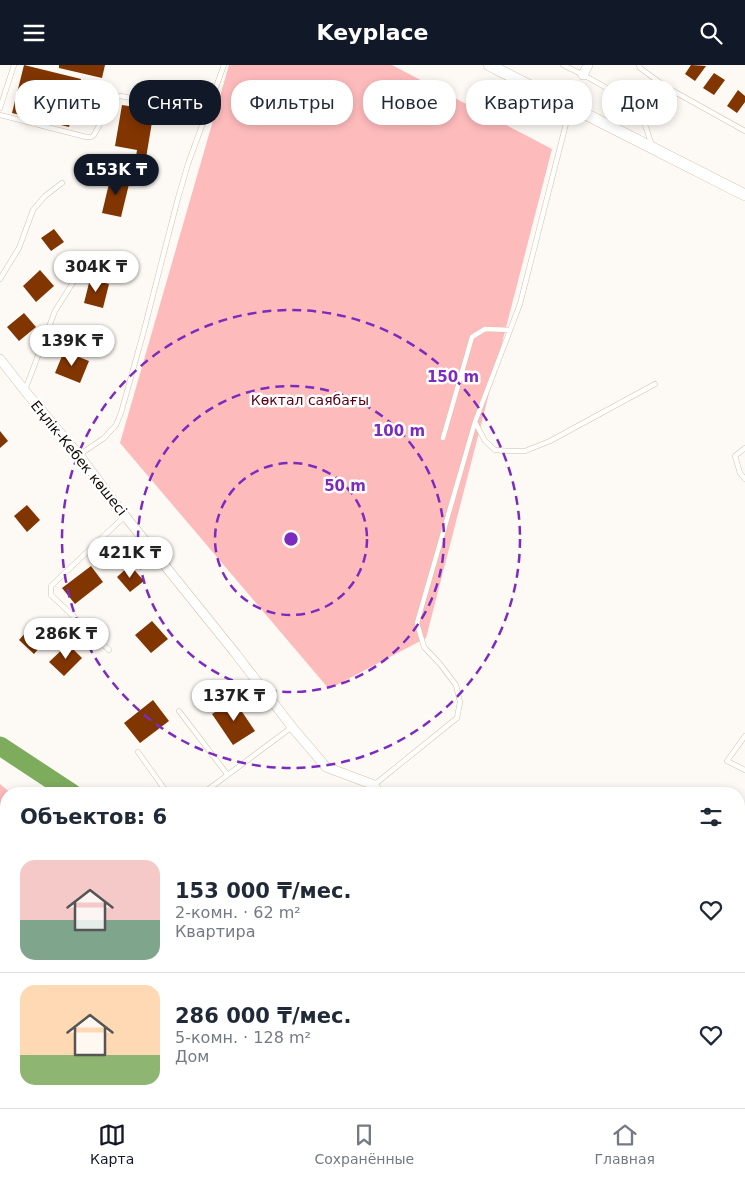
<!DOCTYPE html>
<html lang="ru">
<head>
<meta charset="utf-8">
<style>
  body { margin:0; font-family:"DejaVu Sans",sans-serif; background:#f6f6f7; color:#1f2937; height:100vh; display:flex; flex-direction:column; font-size:19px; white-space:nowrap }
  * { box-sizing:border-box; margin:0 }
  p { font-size:16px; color:#747a83 }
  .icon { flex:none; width:28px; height:28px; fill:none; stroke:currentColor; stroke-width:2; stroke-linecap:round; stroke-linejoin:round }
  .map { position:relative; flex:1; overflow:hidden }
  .details { position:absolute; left:0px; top:722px; width:745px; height:321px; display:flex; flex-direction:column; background:#fff; border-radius:20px 20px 0 0; box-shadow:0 2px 8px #0003 }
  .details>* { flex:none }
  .guide { position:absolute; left:15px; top:15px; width:715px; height:45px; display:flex; gap:10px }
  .price { position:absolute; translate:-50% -42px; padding:0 11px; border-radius:18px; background:#fff; color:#222; font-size:16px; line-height:32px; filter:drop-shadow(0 1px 2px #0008) }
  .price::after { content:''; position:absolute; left:50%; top:30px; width:15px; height:11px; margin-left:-8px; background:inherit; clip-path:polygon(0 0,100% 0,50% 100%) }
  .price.selected { background:#111827; color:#fff }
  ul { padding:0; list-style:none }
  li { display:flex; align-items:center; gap:15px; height:125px; padding:0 20px }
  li+li { border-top:1px solid #e0e1e3 }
  li span { display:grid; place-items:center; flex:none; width:140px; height:100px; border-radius:15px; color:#555 }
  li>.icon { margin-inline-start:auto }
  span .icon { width:60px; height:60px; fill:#fffc; stroke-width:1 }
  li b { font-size:21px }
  h2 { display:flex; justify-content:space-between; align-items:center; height:60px; padding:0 20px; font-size:21px }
  .chip { padding:0 18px; border-radius:20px; background:#fff; box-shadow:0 2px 8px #0003; font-size:18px; line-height:45px }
  .chip.selected { background:#111827; color:#fff }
  header { display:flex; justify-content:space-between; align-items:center; height:65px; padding:0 20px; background:#111827; color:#fff; font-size:22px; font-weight:700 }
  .tab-bar { display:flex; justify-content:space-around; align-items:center; height:70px; border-top:1px solid #e0e1e3; background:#fff; font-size:14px; color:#747a83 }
  .tab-bar a { display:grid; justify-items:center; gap:2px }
  .tab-bar .selected { color:#111827 }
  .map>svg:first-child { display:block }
  .green { fill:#febbbc }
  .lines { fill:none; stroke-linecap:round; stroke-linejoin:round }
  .river { stroke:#7dac5d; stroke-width:19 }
  .building { fill:#813500 }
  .service-casing { stroke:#d5c2a7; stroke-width:5.5 }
  .minor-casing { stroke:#d5c2a7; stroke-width:10 }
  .tertiary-casing { stroke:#d5c2a7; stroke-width:12 }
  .service { stroke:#fff; stroke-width:4.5 }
  .minor { stroke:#fff; stroke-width:9 }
  .tertiary { stroke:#fff; stroke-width:11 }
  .ring { fill:none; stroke:#7b2cbf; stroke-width:2.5; stroke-dasharray:9 6 }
  .labels { text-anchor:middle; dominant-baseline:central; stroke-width:5; stroke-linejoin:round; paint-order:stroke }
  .park-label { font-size:14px; fill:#5a0014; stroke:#fff }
  .street-label { font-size:14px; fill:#130d04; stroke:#fff }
  .centre { fill:#7b2cbf; stroke:#fff; stroke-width:2.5 }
  .ring-label { font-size:15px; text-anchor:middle; font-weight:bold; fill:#7b2cbf; stroke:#fff; stroke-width:5; stroke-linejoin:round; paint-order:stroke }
</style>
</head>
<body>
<header><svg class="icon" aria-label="menu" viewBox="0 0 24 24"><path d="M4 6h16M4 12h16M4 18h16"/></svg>Keyplace<svg class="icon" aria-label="search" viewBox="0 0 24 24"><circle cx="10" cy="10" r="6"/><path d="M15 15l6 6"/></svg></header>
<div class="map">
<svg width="745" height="1043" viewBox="0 0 745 1043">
  <rect width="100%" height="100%" fill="#fdf9f4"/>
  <!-- green -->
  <path class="green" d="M 229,0 L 392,0 L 552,84 L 426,573 L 329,624 L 120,378 Z
    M 0,719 L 12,729 L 6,729 L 6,1038 L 142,1038 L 144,1043 L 0,1043 Z"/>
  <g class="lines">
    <!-- river -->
    <path class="river" d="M 0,681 L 73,729
      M 188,1038 L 191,1043"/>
  </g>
  <!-- building -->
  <path class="building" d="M 24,0 L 81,14 L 69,62 L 12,48 Z
    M 59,0 L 105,0 L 102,13 L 59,3 Z
    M 691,0 L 706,1 L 695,16 L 685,9 Z
    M 714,8 L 725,15 L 714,30 L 703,23 Z
    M 738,25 L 745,31 L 745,37 L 737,48 L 727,41 Z
    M 122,40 L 154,45 L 144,105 L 134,104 L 137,85 L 115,81 Z
    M 111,110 L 130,115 L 121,152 L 102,148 Z
    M 54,164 L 64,177 L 51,186 L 41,173 Z
    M 40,205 L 54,221 L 36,237 L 23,221 Z
    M 90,214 L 109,219 L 103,243 L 84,238 Z
    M 24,248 L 36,262 L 19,276 L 7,262 Z
    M 64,286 L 89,296 L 80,318 L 55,308 Z
    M 0,366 L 8,376 L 0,383 Z
    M 27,440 L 40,455 L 27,467 L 14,451 Z
    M 109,475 L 122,491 L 109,502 L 96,487 Z
    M 130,500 L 144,516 L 130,527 L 117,512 Z
    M 91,501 L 103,517 L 75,539 L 62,523 Z
    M 152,556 L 168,574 L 151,588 L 135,570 Z
    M 34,558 L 49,572 L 34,589 L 19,575 Z
    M 68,579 L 82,593 L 64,611 L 49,597 Z
    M 153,635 L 169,656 L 140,678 L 124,658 Z
    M 234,635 L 255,666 L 233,680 L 212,649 Z
    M 5,809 L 6,811 L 6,824 L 0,827 L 0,812 Z
    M 6,838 L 6,849 L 1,841 Z
    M 6,949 L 6,964 L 0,954 L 0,953 Z
    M 0,1026 L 6,1037 L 6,1038 L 0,1042 Z
    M 34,1038 L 38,1043 L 25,1043 Z
    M 52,1038 L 65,1038 L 56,1043 Z
    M 277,1038 L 295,1038 L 301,1043 L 283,1043 Z"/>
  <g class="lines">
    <!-- service casing -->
    <g class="service-casing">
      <path id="service" d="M 563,0 C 582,9 632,34 641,51 C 646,60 649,72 652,81
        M 639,0 L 640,3 L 666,22 L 745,66
        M 0,43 L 14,0
        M 0,50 L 86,72 L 91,72 L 94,70 L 112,36 L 114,33 L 121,31 L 206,48
        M 0,214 L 19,183 L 33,145 L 45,131 L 62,118
        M 25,325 L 55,246 L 89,192
        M 475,357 L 485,376 L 495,385 L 509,386 L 525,386 L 550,376 L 655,319
        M 443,373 L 472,272 L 485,264 L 510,265
        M 745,383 L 735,391 L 740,408 L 745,414
        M 79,390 L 104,373 L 116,360 L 121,348 L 143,269 L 178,133 L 188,99 L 224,0
        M 109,585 L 51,530 L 51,521 L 125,451
        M 179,646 L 227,709
        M 745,671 L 727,696 L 745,705
        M 138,687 L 168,729
        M 374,720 L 457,653 L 460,637 L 456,620 L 440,599 L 424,582 L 417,558 L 475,357 L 520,239 L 570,43
        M 202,729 L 292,662
        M 440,1043 L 445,1038"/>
    </g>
    <!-- minor casing -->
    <g class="minor-casing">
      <path id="minor" d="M 583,10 L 588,0
        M 0,294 L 25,326 L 79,390 L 125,451 L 236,589 L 292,662 L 326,702 L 374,720 L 379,729
        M 0,781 L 6,792
        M 0,835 L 6,832
        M 0,945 L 6,941
        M 130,1038 L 133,1043
        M 599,1038 L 603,1043
        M 18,1043 L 28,1038"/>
    </g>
    <!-- tertiary casing -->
    <g class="tertiary-casing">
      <path id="tertiary" d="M 489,0 L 745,130"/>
    </g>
    <!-- service -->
    <use href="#service" class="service"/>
    <!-- minor -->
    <use href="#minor" class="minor"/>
    <!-- tertiary -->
    <use href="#tertiary" class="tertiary"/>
  </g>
  <!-- distance rings -->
  <g class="ring">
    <circle cx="291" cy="474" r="76"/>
    <circle cx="291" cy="474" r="153"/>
    <circle cx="291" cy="474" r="229"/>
  </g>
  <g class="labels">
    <!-- park labels -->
    <g class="park-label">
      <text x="310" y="335">Көктал саябағы</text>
    </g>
    <!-- street labels -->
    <g class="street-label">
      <text transform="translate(79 393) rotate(51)">Еңлік-Кебек көшесі</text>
    </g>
  </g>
  <circle cx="291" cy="474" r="8" class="centre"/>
  <g class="ring-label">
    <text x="453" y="317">150 m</text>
    <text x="399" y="371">100 m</text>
    <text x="345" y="426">50 m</text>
  </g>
</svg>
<b class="price selected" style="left:116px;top:131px">153K ₸</b>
<b class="price" style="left:96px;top:228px">304K ₸</b>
<b class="price" style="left:72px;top:302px">139K ₸</b>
<b class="price" style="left:130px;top:514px">421K ₸</b>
<b class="price" style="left:66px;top:595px">286K ₸</b>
<b class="price" style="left:234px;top:657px">137K ₸</b>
<div class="guide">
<a class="chip">Купить</a>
<a class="chip selected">Снять</a>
<a class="chip">Фильтры</a>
<a class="chip">Новое</a>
<a class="chip">Квартира</a>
<a class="chip">Дом</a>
</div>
<section class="details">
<h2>Объектов: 6<svg class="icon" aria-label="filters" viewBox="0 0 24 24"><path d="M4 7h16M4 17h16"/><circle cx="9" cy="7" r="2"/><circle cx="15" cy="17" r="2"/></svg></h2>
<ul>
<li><span style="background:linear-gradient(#f6c9c9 60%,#7fa58c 0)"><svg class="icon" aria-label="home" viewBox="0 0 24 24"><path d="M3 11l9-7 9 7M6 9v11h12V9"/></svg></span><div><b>153 000 ₸/мес.</b><p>2-комн. · 62 m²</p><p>Квартира</p></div><svg class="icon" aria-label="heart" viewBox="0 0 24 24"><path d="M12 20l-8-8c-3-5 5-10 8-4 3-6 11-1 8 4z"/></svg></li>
<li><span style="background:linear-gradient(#ffd9b3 70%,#8fb573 0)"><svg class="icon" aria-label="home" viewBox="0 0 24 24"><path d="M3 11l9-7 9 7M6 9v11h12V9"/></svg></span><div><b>286 000 ₸/мес.</b><p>5-комн. · 128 m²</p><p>Дом</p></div><svg class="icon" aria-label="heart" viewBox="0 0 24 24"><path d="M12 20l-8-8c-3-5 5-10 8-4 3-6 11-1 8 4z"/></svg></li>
</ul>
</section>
</div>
<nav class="tab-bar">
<a class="selected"><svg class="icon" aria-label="map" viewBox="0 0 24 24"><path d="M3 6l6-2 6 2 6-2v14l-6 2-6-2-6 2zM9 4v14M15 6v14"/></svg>Карта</a>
<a><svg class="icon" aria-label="saved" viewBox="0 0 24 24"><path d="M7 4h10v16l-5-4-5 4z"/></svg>Сохранённые</a>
<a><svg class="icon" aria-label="home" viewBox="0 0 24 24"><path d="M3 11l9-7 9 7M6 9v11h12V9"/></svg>Главная</a>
</nav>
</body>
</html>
